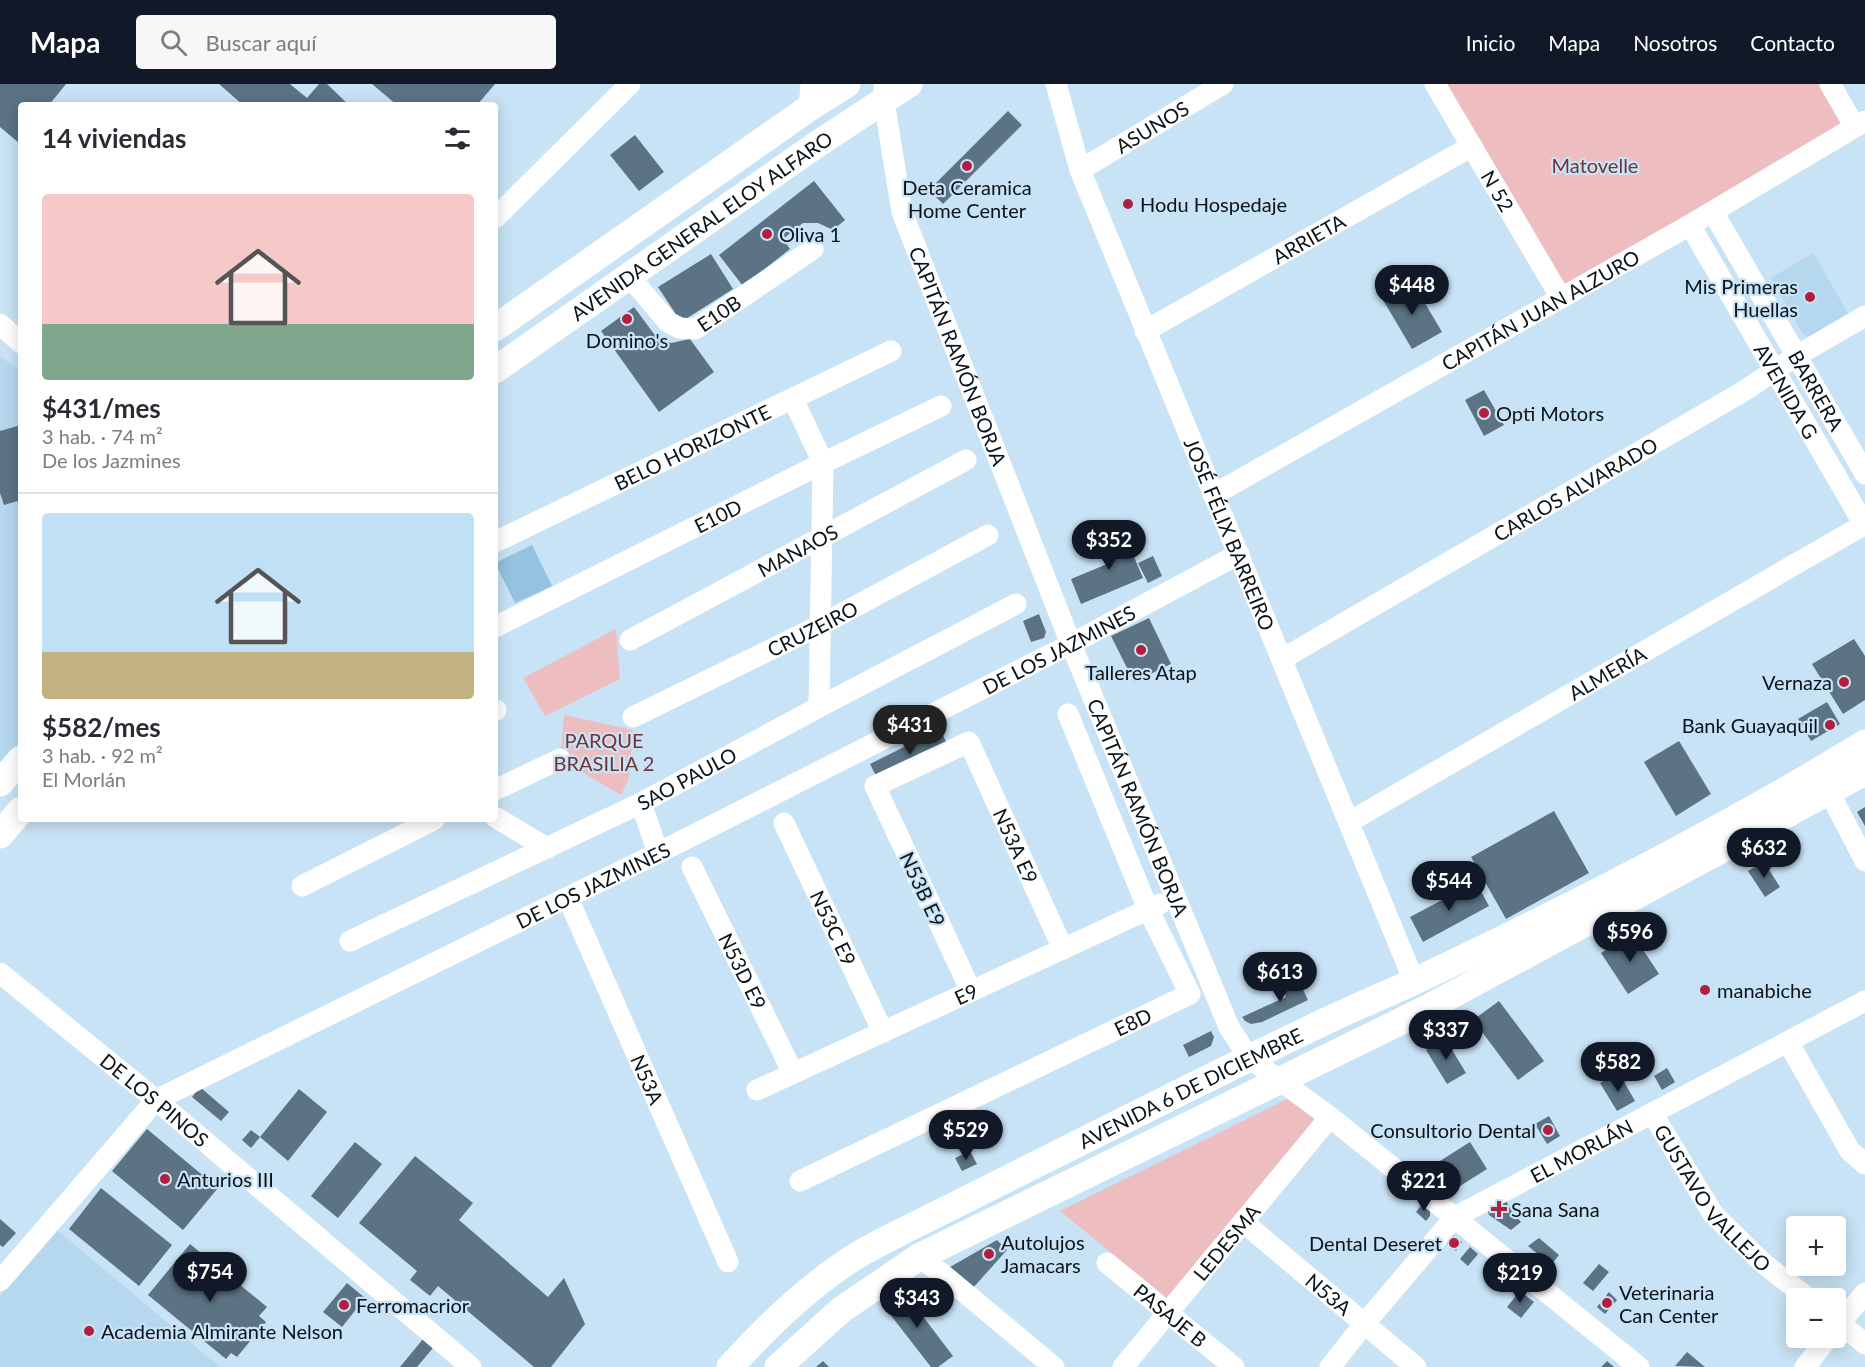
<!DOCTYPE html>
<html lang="es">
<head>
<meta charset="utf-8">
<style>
  body { margin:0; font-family:Lato,sans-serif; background:#f7f7f7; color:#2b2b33; height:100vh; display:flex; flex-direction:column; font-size:22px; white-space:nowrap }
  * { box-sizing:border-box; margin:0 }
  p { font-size:20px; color:#7c7c81 }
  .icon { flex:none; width:33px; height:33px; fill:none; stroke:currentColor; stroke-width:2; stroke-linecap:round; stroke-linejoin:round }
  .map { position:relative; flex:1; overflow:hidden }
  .details { position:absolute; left:18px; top:18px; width:480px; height:720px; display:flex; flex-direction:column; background:#fff; border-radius:6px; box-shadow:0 3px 15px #0003 }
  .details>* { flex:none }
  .tools { position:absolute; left:1786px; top:1132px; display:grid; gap:12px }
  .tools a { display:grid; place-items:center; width:60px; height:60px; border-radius:6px; background:#fff; box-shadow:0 3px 15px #0003; font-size:30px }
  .price { position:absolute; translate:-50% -51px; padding:0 14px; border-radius:21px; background:#111827; color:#fff; font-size:20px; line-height:39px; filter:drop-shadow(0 2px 3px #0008) }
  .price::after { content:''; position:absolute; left:50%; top:36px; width:18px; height:14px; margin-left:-9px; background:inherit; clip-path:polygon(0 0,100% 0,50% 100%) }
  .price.selected { background:#222; color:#fff }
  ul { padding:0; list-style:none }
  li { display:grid; align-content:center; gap:12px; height:318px; padding:0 24px }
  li+li { border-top:2px solid #e1e1e2 }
  li span { display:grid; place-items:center; height:186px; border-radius:6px; color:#555 }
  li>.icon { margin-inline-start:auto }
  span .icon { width:108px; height:108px; fill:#fffc; stroke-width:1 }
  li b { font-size:26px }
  h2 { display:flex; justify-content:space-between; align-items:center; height:72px; padding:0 24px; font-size:26px }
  header { display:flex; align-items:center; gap:36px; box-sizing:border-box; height:84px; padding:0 30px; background:#111827; color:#fff }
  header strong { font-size:28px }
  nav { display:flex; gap:33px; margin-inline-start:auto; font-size:21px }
  .search { width:420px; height:54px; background:#f7f7f7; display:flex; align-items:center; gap:15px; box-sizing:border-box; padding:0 21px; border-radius:6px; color:#7c7c81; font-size:22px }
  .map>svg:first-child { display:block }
  .built { fill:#b6d8ee }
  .green { fill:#edbdbf }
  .water { fill:#95c2df }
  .building { fill:#5b7383 }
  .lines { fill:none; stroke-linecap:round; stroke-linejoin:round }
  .minor { stroke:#fff; stroke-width:21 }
  .major { stroke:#fff; stroke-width:27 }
  .poi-dot { fill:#b11e3e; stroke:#c8e3f5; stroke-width:2 }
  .labels { text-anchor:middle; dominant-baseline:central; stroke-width:4.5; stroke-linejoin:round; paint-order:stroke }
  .street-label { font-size:20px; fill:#091319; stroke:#c8e3f5 }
  .park-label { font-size:20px; fill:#733238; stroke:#c8e3f5 }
  .poi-label { font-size:20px; fill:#091319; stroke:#c8e3f5; text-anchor:start }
</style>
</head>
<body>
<header>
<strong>Mapa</strong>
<div class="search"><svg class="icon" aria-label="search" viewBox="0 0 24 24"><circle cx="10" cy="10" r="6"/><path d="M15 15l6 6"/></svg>Buscar aquí</div>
<nav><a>Inicio</a><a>Mapa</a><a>Nosotros</a><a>Contacto</a></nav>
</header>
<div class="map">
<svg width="1865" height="1283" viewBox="0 0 1865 1283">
  <rect width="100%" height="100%" fill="#c8e3f5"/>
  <!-- built -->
  <path class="built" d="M 1813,169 L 1850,232 L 1813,254 L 1803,250 L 1771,194 Z
    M 0,272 L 21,288 L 21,656 L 0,681 Z
    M 56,1145 L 220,1283 L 0,1283 L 0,1212 Z"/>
  <!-- green -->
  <path class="green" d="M 1439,0 L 1837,0 L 1861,41 L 1560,212 Z
    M 616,545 L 620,595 L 545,632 L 523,594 Z
    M 564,631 L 633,646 L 629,694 L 621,711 L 560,675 Z
    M 1289,1014 L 1316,1037 L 1169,1216 L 1060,1127 Z"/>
  <!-- water -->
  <path class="water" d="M 532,461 L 552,502 L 515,519 L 495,479 Z"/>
  <!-- building -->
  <path class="building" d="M 0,0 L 66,0 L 49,21 L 21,21 L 21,56 L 19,59 L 0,43 Z
    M 219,0 L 290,0 L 307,14 L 319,0 L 327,0 L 349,21 L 243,21 Z
    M 372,0 L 495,0 L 477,21 L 397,21 Z
    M 1008,27 L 1022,41 L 943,120 L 929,106 Z
    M 635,51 L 664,88 L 639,107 L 610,71 Z
    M 814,97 L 845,136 L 833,146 L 818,139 L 803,139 L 783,155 L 790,165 L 743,202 L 719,171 Z
    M 711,170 L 733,205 L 681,238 L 658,203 Z
    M 1413,199 L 1442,248 L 1412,265 L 1383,216 Z
    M 634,223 L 657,254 L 671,259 L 690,255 L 714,288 L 659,328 L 601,247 Z
    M 1484,306 L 1504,341 L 1484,352 L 1465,316 Z
    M 21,341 L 21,416 L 4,421 L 0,409 L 0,347 Z
    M 1123,447 L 1143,494 L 1081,520 L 1071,495 L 1112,478 L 1103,456 Z
    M 1153,472 L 1162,492 L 1148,499 L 1138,479 Z
    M 1039,530 L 1046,548 L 1044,554 L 1031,558 L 1023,537 Z
    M 1149,534 L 1171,580 L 1134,598 L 1111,552 Z
    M 1854,555 L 1865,572 L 1865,616 L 1843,630 L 1812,580 Z
    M 1827,618 L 1840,640 L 1811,657 L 1798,635 Z
    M 940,645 L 949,664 L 879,698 L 870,680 Z
    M 1679,657 L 1711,710 L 1676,732 L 1644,678 Z
    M 1865,723 L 1865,742 L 1857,728 Z
    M 1554,727 L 1589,789 L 1506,835 L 1471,773 Z
    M 1764,778 L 1780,803 L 1765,813 L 1748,787 Z
    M 1476,798 L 1489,822 L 1423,858 L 1410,833 Z
    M 1632,849 L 1659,890 L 1628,910 L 1601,869 Z
    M 1297,893 L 1308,916 L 1262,938 L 1251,940 L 1245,937 L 1242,933 L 1286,913 L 1282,900 Z
    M 1499,917 L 1544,977 L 1518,996 L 1473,936 Z
    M 1211,947 L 1214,953 L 1211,962 L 1189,973 L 1183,961 Z
    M 1445,954 L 1466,989 L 1447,1000 L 1426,966 Z
    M 1667,984 L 1675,998 L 1662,1006 L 1654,992 Z
    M 1612,992 L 1617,1000 L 1623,996 L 1635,1017 L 1617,1027 L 1600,999 Z
    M 200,1003 L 229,1028 L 221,1037 L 192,1013 Z
    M 299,1005 L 327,1028 L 288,1077 L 260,1053 L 251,1064 L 242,1056 L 251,1046 L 260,1053 Z
    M 1549,1032 L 1560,1052 L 1547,1060 L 1535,1040 Z
    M 147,1045 L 218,1104 L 183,1146 L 112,1087 Z
    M 355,1058 L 382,1080 L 338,1134 L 311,1112 Z
    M 1470,1058 L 1487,1085 L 1457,1104 L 1440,1077 Z
    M 970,1067 L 977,1080 L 962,1087 L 955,1074 Z
    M 415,1072 L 473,1119 L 459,1136 L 548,1213 L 564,1194 L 585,1240 L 551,1283 L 534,1283 L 438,1202 L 430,1212 L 410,1196 L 417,1187 L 359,1139 Z
    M 101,1104 L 172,1161 L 139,1202 L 69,1145 Z
    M 1504,1113 L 1512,1128 L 1521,1138 L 1511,1146 L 1489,1131 L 1486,1121 Z
    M 1423,1119 L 1430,1124 L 1430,1132 L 1426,1137 L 1416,1128 Z
    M 0,1135 L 16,1149 L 3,1163 L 0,1161 Z
    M 1453,1151 L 1462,1158 L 1456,1167 L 1446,1159 Z
    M 1539,1154 L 1559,1171 L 1551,1181 L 1528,1162 Z
    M 997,1156 L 1007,1166 L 972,1205 L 950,1183 Z
    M 190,1160 L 267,1223 L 259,1232 L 266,1238 L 237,1273 L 231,1269 L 226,1275 L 148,1211 Z
    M 1470,1163 L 1478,1170 L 1468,1182 L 1460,1175 Z
    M 1599,1180 L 1609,1188 L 1593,1207 L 1583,1199 Z
    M 347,1199 L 365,1214 L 342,1243 L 323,1228 Z
    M 902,1205 L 953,1272 L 938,1283 L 931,1283 L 882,1220 Z
    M 1520,1207 L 1534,1218 L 1521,1234 L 1507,1223 Z
    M 1609,1208 L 1617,1216 L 1605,1230 L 1597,1223 Z
    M 423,1255 L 433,1264 L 417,1283 L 400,1283 Z
    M 1687,1268 L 1705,1283 L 1675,1282 Z
    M 823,1277 L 829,1283 L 816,1283 Z
    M 1607,1277 L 1614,1283 L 1601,1283 Z"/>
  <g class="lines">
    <!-- minor -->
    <g class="minor">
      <path id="s1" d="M 1056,0 L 1080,86 L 1414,897"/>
      <path id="s2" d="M 1435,0 L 1561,214"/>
      <path d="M 1830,0 L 1855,43"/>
      <path id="s3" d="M 884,4 L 884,17 L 902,128 L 1071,560 L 1229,943 L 1249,974 L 1330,1033 L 1639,1283"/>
      <path d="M 809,24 L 811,0"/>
      <path id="s4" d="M 1080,86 L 1223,0"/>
      <path id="s5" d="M 1713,128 L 1865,390"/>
      <path d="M 495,134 L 630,0"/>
      <path id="s6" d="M 1690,141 L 1865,442"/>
      <path id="s7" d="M 630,193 L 668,238 L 680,244 L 695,245 L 813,165"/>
      <path d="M 0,240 L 21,259"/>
      <path id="s8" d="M 1145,247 L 1472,62"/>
      <path d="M 793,315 L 823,379 L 819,623"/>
      <path id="s9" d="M 1213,411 L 1690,141 L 1865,37"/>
      <path id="s10" d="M 495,458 L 891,267"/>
      <path id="s11" d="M 495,543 L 823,379 L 941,322"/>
      <path id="s12" d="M 630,556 L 966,376"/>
      <path id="s13" d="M 1282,575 L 1744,307 L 1798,271 L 1865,232"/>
      <path d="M 495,626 L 496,626"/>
      <path id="s14" d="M 633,633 L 819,542 L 988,451"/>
      <path d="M 495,706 L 560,675"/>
      <path d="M 1829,708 L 1865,777"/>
      <path d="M 641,719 L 658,769"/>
      <path d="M 495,733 L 547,764"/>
      <path id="s15" d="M 1349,738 L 1865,440"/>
      <path id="s16" d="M 784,739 L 883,948"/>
      <path id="s17" d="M 692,783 L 793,989"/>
      <path d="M 302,802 L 435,735"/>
      <path id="s18" d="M 568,814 L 728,1178"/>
      <path id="s19" d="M 350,857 L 641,719 L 819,623 L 1016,520"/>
      <path id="s20" d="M 0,889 L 156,1016 L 471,1283"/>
      <path id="s21" d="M 971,907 L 875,702 L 969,658 L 1063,865"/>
      <path d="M 1788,958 L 1850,1067 L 1865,1080"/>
      <path id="s22" d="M 757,1006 L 1160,820"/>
      <path id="s23" d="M 1652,1029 L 1713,1130 L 1763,1179 L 1809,1215"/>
      <path id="s24" d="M 800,1097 L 1190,910 L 1148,825 L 1068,630"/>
      <path id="s25" d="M 1243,1138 L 1416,1283"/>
      <path d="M 919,1173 L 940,1188 L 1054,1283"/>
      <path id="s26" d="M 1107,1179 L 1234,1283"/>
      <path id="s27" d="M 0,1197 L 156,1016 L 658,769 L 1071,560 L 1239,470"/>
      <path d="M 1836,1236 L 1865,1260"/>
      <path d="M 1836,1244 L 1865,1209"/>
      <path id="s28" d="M 1123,1283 L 1330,1033"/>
      <path id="s29" d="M 1330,1283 L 1365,1239 L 1455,1133 L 1865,917"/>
      <path d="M 1805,1283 L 1828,1254"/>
    </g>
    <!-- major -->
    <g class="major">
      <path d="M 495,244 L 809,24 L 847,0"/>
      <path id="s30" d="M 495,286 L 816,61 L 909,0"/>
      <path d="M 0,699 L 21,675"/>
      <path d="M 0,751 L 21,726"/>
      <path id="s31" d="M 730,1283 C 765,1245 803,1207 847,1178 C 864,1166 884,1157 903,1147 C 1044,1077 1184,1005 1326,937 C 1355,923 1385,911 1415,897 C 1568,825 1720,748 1865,659"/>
      <path d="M 778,1283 L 841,1226 L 919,1173 L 1426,925 L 1865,688"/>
    </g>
  </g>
  <!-- markers -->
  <g class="poi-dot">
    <circle cx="967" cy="82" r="6"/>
    <circle cx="1128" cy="120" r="6"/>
    <circle cx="767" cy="150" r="6"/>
    <circle cx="1810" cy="213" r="6"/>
    <circle cx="627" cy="235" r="6"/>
    <circle cx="1484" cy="329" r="6"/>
    <circle cx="1141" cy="566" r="6"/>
    <circle cx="1844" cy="598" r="6"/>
    <circle cx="1830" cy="641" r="6"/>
    <circle cx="1705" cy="906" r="6"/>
    <circle cx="1548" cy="1046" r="6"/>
    <circle cx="165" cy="1095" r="6"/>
    <path d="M1496 1116h6v6h6v6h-6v6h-6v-6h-6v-6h6z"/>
    <circle cx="1454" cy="1159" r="6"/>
    <circle cx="989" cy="1170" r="6"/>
    <circle cx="1607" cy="1219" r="6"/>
    <circle cx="344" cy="1221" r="6"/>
    <circle cx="89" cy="1247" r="6"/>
  </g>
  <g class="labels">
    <!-- street labels -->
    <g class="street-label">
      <text stroke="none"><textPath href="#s4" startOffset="84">ASUNOS</textPath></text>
      <text stroke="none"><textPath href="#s2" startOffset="124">N 52</textPath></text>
      <text stroke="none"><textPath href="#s30" startOffset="252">AVENIDA GENERAL ELOY ALFARO</textPath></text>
      <text stroke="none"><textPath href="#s8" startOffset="188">ARRIETA</textPath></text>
      <text stroke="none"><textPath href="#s9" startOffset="376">CAPITÁN JUAN ALZURO</textPath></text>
      <text stroke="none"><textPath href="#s7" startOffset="116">E10B</textPath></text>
      <text stroke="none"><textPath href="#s3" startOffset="280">CAPITÁN RAMÓN BORJA</textPath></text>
      <text stroke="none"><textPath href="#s5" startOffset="206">BARRERA</textPath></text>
      <text stroke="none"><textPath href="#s6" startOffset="192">AVENIDA G</textPath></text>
      <text stroke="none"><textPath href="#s10" startOffset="219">BELO HORIZONTE</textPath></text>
      <text stroke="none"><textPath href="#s13" startOffset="339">CARLOS ALVARADO</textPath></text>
      <text stroke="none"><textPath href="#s11" startOffset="249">E10D</textPath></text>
      <text stroke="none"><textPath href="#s1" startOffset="483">JOSÉ FÉLIX BARREIRO</textPath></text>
      <text stroke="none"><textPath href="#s12" startOffset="190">MANAOS</textPath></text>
      <text stroke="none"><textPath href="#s14" startOffset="200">CRUZEIRO</textPath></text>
      <text stroke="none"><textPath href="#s27" startOffset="1248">DE LOS JAZMINES</textPath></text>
      <text stroke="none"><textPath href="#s15" startOffset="298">ALMERÍA</textPath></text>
      <text stroke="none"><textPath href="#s19" startOffset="374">SAO PAULO</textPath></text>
      <text stroke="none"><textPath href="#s3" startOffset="766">CAPITÁN RAMÓN BORJA</textPath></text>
      <text stroke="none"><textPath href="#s21" startOffset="444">N53A E9</textPath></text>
      <text stroke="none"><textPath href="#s27" startOffset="726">DE LOS JAZMINES</textPath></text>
      <text transform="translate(923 805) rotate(65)">N53B E9</text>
      <text stroke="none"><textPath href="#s16" startOffset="116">N53C E9</textPath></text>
      <text stroke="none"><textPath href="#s17" startOffset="116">N53D E9</textPath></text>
      <text stroke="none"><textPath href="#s22" startOffset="230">E9</textPath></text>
      <text stroke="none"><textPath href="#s24" startOffset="369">E8D</textPath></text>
      <text stroke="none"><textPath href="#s18" startOffset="198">N53A</textPath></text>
      <text stroke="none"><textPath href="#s31" startOffset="543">AVENIDA 6 DE DICIEMBRE</textPath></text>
      <text stroke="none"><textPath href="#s20" startOffset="200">DE LOS PINOS</textPath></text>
      <text stroke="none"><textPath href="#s29" startOffset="338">EL MORLÁN</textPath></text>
      <text stroke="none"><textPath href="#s23" startOffset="105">GUSTAVO VALLEJO</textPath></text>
      <text stroke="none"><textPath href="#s28" startOffset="162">LEDESMA</textPath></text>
      <text stroke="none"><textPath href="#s25" startOffset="112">N53A</textPath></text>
      <text stroke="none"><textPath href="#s26" startOffset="82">PASAJE B</textPath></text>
    </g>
    <!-- park labels -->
    <g class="park-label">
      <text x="1595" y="81">Matovelle</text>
      <text x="604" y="656">PARQUE<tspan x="604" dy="23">BRASILIA 2</tspan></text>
    </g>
    <!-- poi labels -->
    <g class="poi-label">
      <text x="967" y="103" text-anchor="middle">Deta Ceramica<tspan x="967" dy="23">Home Center</tspan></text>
      <text x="1140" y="120">Hodu Hospedaje</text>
      <text x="779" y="150">Oliva 1</text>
      <text x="1798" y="202" text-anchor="end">Mis Primeras<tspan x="1798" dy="23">Huellas</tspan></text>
      <text x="627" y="256" text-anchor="middle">Domino's</text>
      <text x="1496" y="329">Opti Motors</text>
      <text x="1141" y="588" text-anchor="middle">Talleres Atap</text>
      <text x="1832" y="598" text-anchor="end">Vernaza</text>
      <text x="1818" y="641" text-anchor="end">Bank Guayaquil</text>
      <text x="1717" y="906">manabiche</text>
      <text x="1536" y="1046" text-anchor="end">Consultorio Dental</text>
      <text x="177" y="1095">Anturios III</text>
      <text x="1511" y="1125">Sana Sana</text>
      <text x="1001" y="1158">Autolujos<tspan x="1001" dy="23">Jamacars</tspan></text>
      <text x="1442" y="1159" text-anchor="end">Dental Deseret</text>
      <text x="1619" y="1208">Veterinaria<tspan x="1619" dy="23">Can Center</tspan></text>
      <text x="356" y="1221">Ferromacrior</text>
      <text x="101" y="1247">Academia Almirante Nelson</text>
    </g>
  </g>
</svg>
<div class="tools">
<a>+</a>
<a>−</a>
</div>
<b class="price" style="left:1412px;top:232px">$448</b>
<b class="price" style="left:1109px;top:487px">$352</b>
<b class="price selected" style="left:910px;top:672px">$431</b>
<b class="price" style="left:1764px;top:795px">$632</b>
<b class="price" style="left:1449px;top:828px">$544</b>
<b class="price" style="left:1630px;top:879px">$596</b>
<b class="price" style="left:1280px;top:919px">$613</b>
<b class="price" style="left:1446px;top:977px">$337</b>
<b class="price" style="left:1618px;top:1009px">$582</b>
<b class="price" style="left:966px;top:1077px">$529</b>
<b class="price" style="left:1424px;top:1128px">$221</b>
<b class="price" style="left:210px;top:1219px">$754</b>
<b class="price" style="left:1520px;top:1220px">$219</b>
<b class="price" style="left:917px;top:1245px">$343</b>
<section class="details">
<h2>14 viviendas<svg class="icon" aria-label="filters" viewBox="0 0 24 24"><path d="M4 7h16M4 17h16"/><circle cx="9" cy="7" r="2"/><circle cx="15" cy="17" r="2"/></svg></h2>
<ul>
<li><span style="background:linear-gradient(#f6c9c9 70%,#7fa58c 0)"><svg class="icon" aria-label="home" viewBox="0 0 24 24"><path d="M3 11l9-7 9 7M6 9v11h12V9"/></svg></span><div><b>$431/mes</b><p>3 hab. · 74 m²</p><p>De los Jazmines</p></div></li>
<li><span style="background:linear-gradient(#bfe0f5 75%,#c2b280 0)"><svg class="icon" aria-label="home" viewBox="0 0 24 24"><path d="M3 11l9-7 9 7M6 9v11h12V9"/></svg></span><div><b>$582/mes</b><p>3 hab. · 92 m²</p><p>El Morlán</p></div></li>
</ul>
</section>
</div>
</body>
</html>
